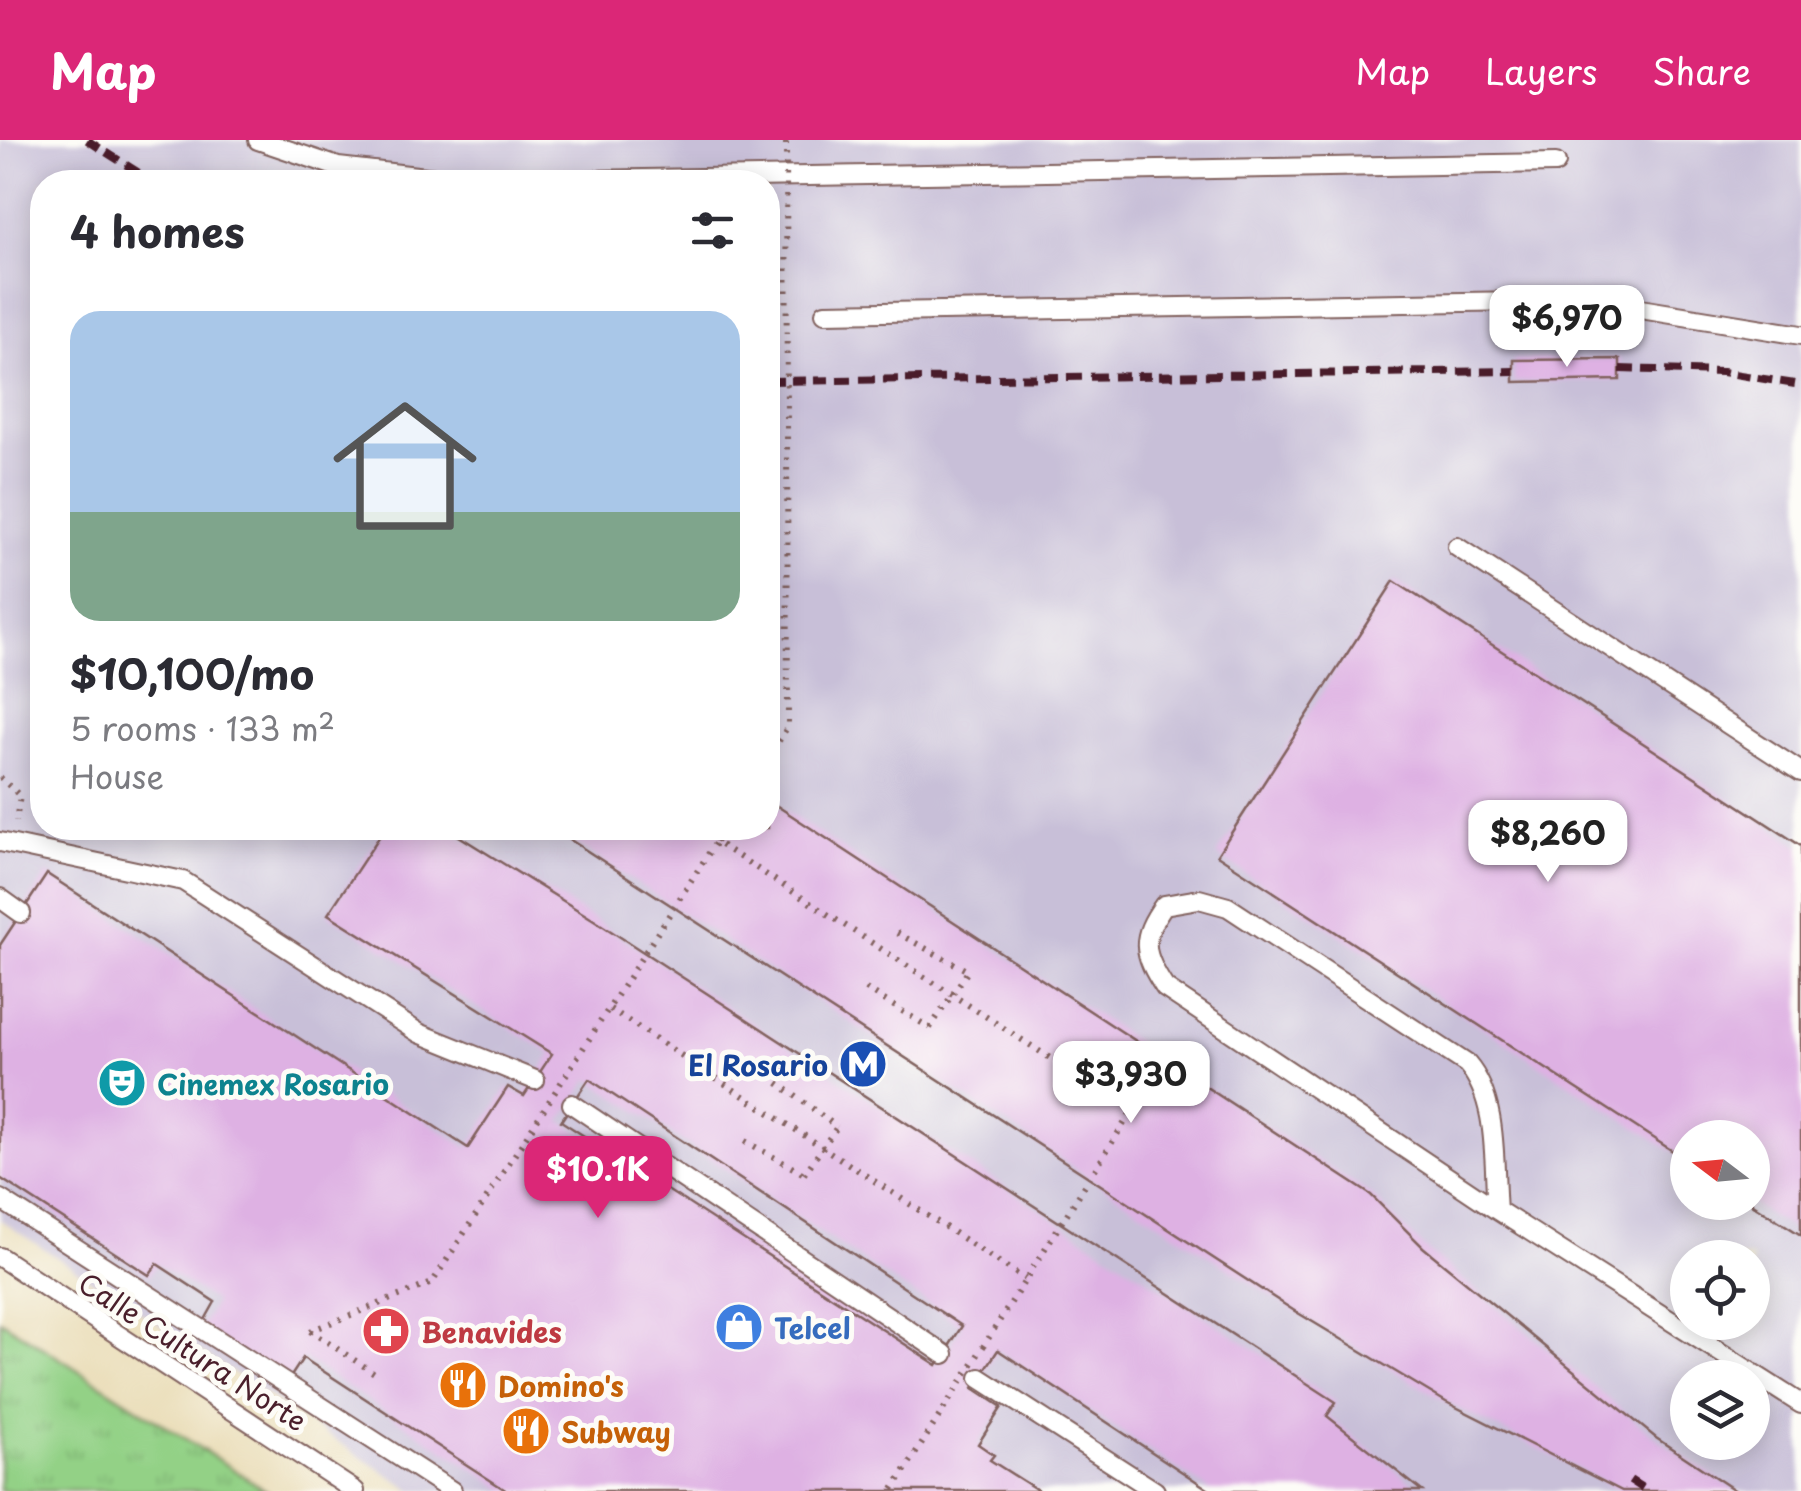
<!DOCTYPE html>
<html lang="en">
<head>
<meta charset="utf-8">
<style>
  body { margin:0; font-family:"Playpen Sans",sans-serif; background:#f7f7f7; color:#2b2b33; height:100vh; display:flex; flex-direction:column; font-size:38px; white-space:nowrap }
  * { box-sizing:border-box; margin:0 }
  p { font-size:32px; color:#7c7c81 }
  .icon { flex:none; width:55px; height:55px; fill:none; stroke:currentColor; stroke-width:2; stroke-linecap:round; stroke-linejoin:round }
  .map { position:relative; flex:1; overflow:hidden }
  .side { position:absolute; left:30px; top:30px; width:750px; height:670px; display:flex; flex-direction:column; background:#fff; border-radius:40px; box-shadow:0 5px 25px #0003 }
  .side>* { flex:none }
  .needle { width:65px; rotate:286deg }
  .tools { position:absolute; left:1670px; top:980px; display:grid; gap:20px }
  .tools a { display:grid; place-items:center; width:100px; height:100px; border-radius:50%; background:#fff; box-shadow:0 5px 25px #0003; font-size:50px }
  .price { position:absolute; translate:-50% -85px; padding:0 22px; border-radius:20px; background:#fff; color:#222; font-size:32px; line-height:65px; filter:drop-shadow(0 2px 5px #0008) }
  .price::after { content:''; position:absolute; left:50%; top:60px; width:30px; height:22px; margin-left:-15px; background:inherit; clip-path:polygon(0 0,100% 0,50% 100%) }
  .price.current { background:#db2777; color:#fff }
  ul { padding:0; list-style:none }
  li { display:grid; align-content:center; gap:20px; height:530px; padding:0 40px }
  li span { display:grid; place-items:center; height:310px; border-radius:30px; color:#555 }
  li>.icon { margin-inline-start:auto }
  span .icon { width:180px; height:180px; fill:#fffc; stroke-width:1 }
  li b { font-size:42px }
  h2 { display:flex; justify-content:space-between; align-items:center; height:120px; padding:0 40px; font-size:42px }
  header { display:flex; align-items:center; gap:60px; box-sizing:border-box; height:140px; padding:0 50px; background:#db2777; color:#fff }
  header strong { font-size:48px }
  nav { display:flex; gap:55px; margin-inline-start:auto; font-size:35px }
  .map>svg:first-child { display:block }
  .railway { fill:#c8bfd8; fill-rule:evenodd }
  .park { fill:url(#park-tufts); stroke:#6e7858; stroke-width:2.5 }
  .building { fill:#deb1e3; fill-rule:evenodd }
  .lines { fill:none; stroke-linecap:round; stroke-linejoin:round }
  .lane-casing { stroke:#82625e; stroke-width:22 }
  .path { stroke:#82625e; stroke-width:6; stroke-dasharray:2.5 8; stroke-linecap:butt }
  .lane { stroke:#fff; stroke-width:18 }
  .rail { stroke:#4a1f2b; stroke-width:8; stroke-dasharray:15 8; stroke-linecap:butt }
  .path-bridge { stroke:#82625e; stroke-width:6; stroke-dasharray:2.5 8; stroke-linecap:butt }
  .labels { text-anchor:middle; dominant-baseline:central; stroke-width:10; stroke-linejoin:round; paint-order:stroke }
  .transit-label { font-size:28px; font-weight:bold; fill:#164399; stroke:#fdfcf7; text-anchor:end }
  .culture-label { font-size:28px; font-weight:bold; fill:#0d838f; stroke:#fdfcf7; text-anchor:start }
  .shop-label { font-size:28px; font-weight:bold; fill:#366cbe; stroke:#fdfcf7; text-anchor:start }
  .health-label { font-size:28px; font-weight:bold; fill:#be3a42; stroke:#fdfcf7; text-anchor:start }
  .street-label { font-size:28px; fill:#4a1f2b; stroke:#fdfcf7 }
  .food-label { font-size:28px; font-weight:bold; fill:#c56008; stroke:#fdfcf7; text-anchor:start }
</style>
</head>
<body>
<header>
<strong>Map</strong>
<nav><a>Map</a><a>Layers</a><a>Share</a></nav>
</header>
<div class="map">
<svg width="1801" height="1351" viewBox="0 0 1801 1351">
  <defs>
    <pattern id="park-tufts" width="24" height="20" patternUnits="userSpaceOnUse" patternTransform="scale(2.5)"><rect width="24" height="20" fill="#93d186"/><path d="M3 7l-1-3M5 7V3M7 7l1-3M15 17l-1-3M17 17v-4M19 17l1-3" fill="none" stroke="#80b374"/></pattern>
  </defs>
  <rect width="100%" height="100%" fill="#fdfcf7"/>
  <filter id="ink" filterUnits="userSpaceOnUse"><feTurbulence type="fractalNoise" baseFrequency=".01" numOctaves="2"/><feDisplacementMap in="SourceGraphic" scale="20" xChannelSelector="R" yChannelSelector="G"/><feConvolveMatrix kernelMatrix="1 2 1 2 8 2 1 2 1" color-interpolation-filters="sRGB"/></filter>
  <filter id="wash" filterUnits="userSpaceOnUse"><feTurbulence type="fractalNoise" baseFrequency=".0048" numOctaves="4" result="noise"/><feDisplacementMap in="SourceGraphic" scale="40" xChannelSelector="R" yChannelSelector="G"/><feGaussianBlur stdDeviation="2.25" result="paint"/><feColorMatrix in="noise" values="0 0 0 0 0 0 0 0 0 0 0 0 0 0 0 0 0 1.4 0 .05"/><feComposite in="paint" operator="in"/></filter>
  <g filter="url(#wash)">
    <rect width="100%" height="100%" fill="#ebdfbc"/>
    <!-- railway -->
    <path class="railway" d="M 0,0 L 1801,0 L 1801,1351 L 413,1351 L 0,1080 ZM 42,42 L 768,42 L 768,688 L 42,688 ZM 1688,998 L 1752,998 L 1752,1062 L 1688,1062 ZM 1688,1118 L 1752,1118 L 1752,1182 L 1688,1182 ZM 1688,1238 L 1752,1238 L 1752,1302 L 1688,1302 Z"/>
    <!-- park -->
    <path class="park" d="M 0,1180 L 267,1351 L 0,1351 Z"/>
    <g id="blocks">
      <!-- building -->
      <path class="building" d="M 1620,219 L 1620,240 L 1514,242 L 1514,220 Z
        M 1394,441 L 1801,706 L 1801,1095 L 1752,1064 L 1752,998 L 1688,998 L 1688,1021 L 1217,715 Z
        M 768,660 L 1371,1055 L 1423,1107 L 1656,1298 L 1736,1351 L 1622,1351 L 1446,1262 L 1293,1170 L 552,688 L 768,688 Z
        M 385,688 L 446,688 L 594,780 L 1336,1262 L 1327,1276 L 1422,1351 L 1211,1351 L 998,1210 L 973,1248 L 1002,1267 L 978,1304 L 994,1315 L 990,1320 L 1039,1351 L 507,1351 L 303,1218 L 286,1244 L 201,1187 L 215,1162 L 157,1124 L 149,1135 L 0,1038 L 0,805 L 47,734 L 468,1008 L 508,947 L 524,956 L 552,914 L 328,774 ZM 589,939 L 962,1186 L 937,1225 L 561,981 Z"/>
    </g>
  </g>
  <g filter="url(#ink)">
    <use href="#blocks" fill-opacity="0" stroke="#82625e" stroke-width="2.5"/>
    <g class="lines">
      <!-- lane casing -->
      <g class="lane-casing">
        <path id="lane" d="M 258,0 L 338,27 L 470,42 L 1556,23
          M 825,173 L 1585,160 L 1801,195
          M 1457,407 L 1801,632
          M 0,702 L 183,741 L 419,893 L 535,940
          M 0,758 L 21,773
          M 572,964 L 944,1214
          M 0,1059 L 452,1351
          M 1497,1070 C 1493,1022 1499,961 1467,924 L 1228,767 L 1199,759 L 1164,765 C 1140,798 1142,813 1165,848 L 1497,1070 L 1801,1264
          M 0,1117 L 355,1351
          M 980,1238 L 1155,1351"/>
      </g>
      <!-- path -->
      <path class="path" d="M 0,637 L 20,656 L 16,681
        M 716,702 L 725,688
        M 897,793 L 968,831
        M 866,849 L 930,888
        M 610,869 L 1025,1139
        M 778,943 L 837,987
        M 745,1001 L 804,1034
        M 310,1191 L 376,1234"/>
      <!-- lane -->
      <use href="#lane" class="lane"/>
      <!-- rail -->
      <path class="rail" d="M 87,0 L 153,42
        M 1620,229 L 1722,232 L 1801,245
        M 768,241 L 1514,231
        M 1630,1340 L 1647,1351"/>
      <!-- path-bridge -->
      <path class="path-bridge" d="M 768,619 L 788,586 L 786,0
        M 930,888 L 968,831
        M 804,1034 L 837,987
        M 310,1191 L 432,1143 L 716,702 L 1132,971 L 892,1351"/>
    </g>
  </g>
  <!-- icons -->
  <defs>
    <g id="metro-disc" transform="scale(2.5)"><circle r="9.5" fill="#1a4fb4" stroke="#fdfcf7"/><path d="M-5.5 5V-5H-3L0 0L3-5H5.5V5H3V-.5L0 4L-3-.5V5Z" fill="#fff"/></g>
    <g id="theatre-disc" transform="scale(2.5)"><circle r="9.5" fill="#0f9aa8" stroke="#fdfcf7"/><path d="M-5-5.5Q0-4 5-5.5V0Q5 5 0 6Q-5 5-5 0ZM-3.3-2.5H-1v1.5H-3.3ZM1-2.5H3.3v1.5H1ZM-2.8 1Q0 5.5 2.8 1Z" fill="#fff"/></g>
    <g id="shop-disc" transform="scale(2.5)"><circle r="9.5" fill="#3f7fe0" stroke="#fdfcf7"/><path d="M-5-2.5h2.3a2.7 3.5 0 0 1 5.4 0H5L5.5 6h-11ZM-1.5-2.5h3a1.5 2.3 0 0 0-3 0Z" fill="#fff"/></g>
    <g id="pharmacy-disc" transform="scale(2.5)"><circle r="9.5" fill="#e0444e" stroke="#fdfcf7"/><path d="M-2-6h4v4h4v4h-4v4h-4v-4h-4v-4h4Z" fill="#fff"/></g>
    <g id="restaurant-disc" transform="scale(2.5)"><circle r="9.5" fill="#e8710a" stroke="#fdfcf7"/><path d="M-5-6h1v4h1v-4h1v4h1v-4h1v5L-1.5 .5V6h-2V.5L-5-1ZM5-6V6H3V1.5H1.5Q1.5-4 5-6Z" fill="#fff"/></g>
  </defs>
  <g fill-rule="evenodd">
    <use href="#metro-disc" x="863" y="924"/>
    <use href="#theatre-disc" x="122" y="943"/>
    <use href="#shop-disc" x="739" y="1187"/>
    <use href="#pharmacy-disc" x="386" y="1191"/>
    <use href="#restaurant-disc" x="463" y="1245"/>
    <use href="#restaurant-disc" x="526" y="1291"/>
  </g>
  <g class="labels">
    <!-- transit labels -->
    <g class="transit-label">
      <text x="828" y="924">El Rosario</text>
    </g>
    <!-- culture labels -->
    <g class="culture-label">
      <text x="157" y="943">Cinemex Rosario</text>
    </g>
    <!-- shop labels -->
    <g class="shop-label">
      <text x="774" y="1187">Telcel</text>
    </g>
    <!-- health labels -->
    <g class="health-label">
      <text x="421" y="1191">Benavides</text>
    </g>
    <!-- street labels -->
    <g class="street-label">
      <text transform="translate(193 1211) rotate(33)">Calle Cultura Norte</text>
    </g>
    <!-- food labels -->
    <g class="food-label">
      <text x="498" y="1245">Domino's</text>
      <text x="561" y="1291">Subway</text>
    </g>
  </g>
</svg>
<div class="tools">
<a><svg class="needle" viewBox="-14 -14 28 28"><path d="M0-13l5 13h-10z" fill="#e53935"/><path d="M0 13l5-13h-10z" fill="#7c7c81"/></svg></a>
<a><svg class="icon" aria-label="locate" viewBox="0 0 24 24"><circle cx="12" cy="12" r="6"/><path d="M12 2v4M12 18v4M2 12h4M18 12h4"/></svg></a>
<a><svg class="icon" aria-label="layers" viewBox="0 0 24 24"><path d="M12 4l9 5-9 5-9-5zM3 14l9 5 9-5"/></svg></a>
</div>
<b class="price" style="left:1567px;top:230px">$6,970</b>
<b class="price" style="left:1548px;top:745px">$8,260</b>
<b class="price" style="left:1131px;top:986px">$3,930</b>
<b class="price current" style="left:598px;top:1081px">$10.1K</b>
<section class="side">
<h2>4 homes<svg class="icon" aria-label="filters" viewBox="0 0 24 24"><path d="M4 7h16M4 17h16"/><circle cx="9" cy="7" r="2"/><circle cx="15" cy="17" r="2"/></svg></h2>
<ul>
<li><span style="background:linear-gradient(#a9c7e8 65%,#7fa58c 0)"><svg class="icon" aria-label="home" viewBox="0 0 24 24"><path d="M3 11l9-7 9 7M6 9v11h12V9"/></svg></span><div><b>$10,100/mo</b><p>5 rooms · 133 m²</p><p>House</p></div></li>
</ul>
</section>
</div>
</body>
</html>
